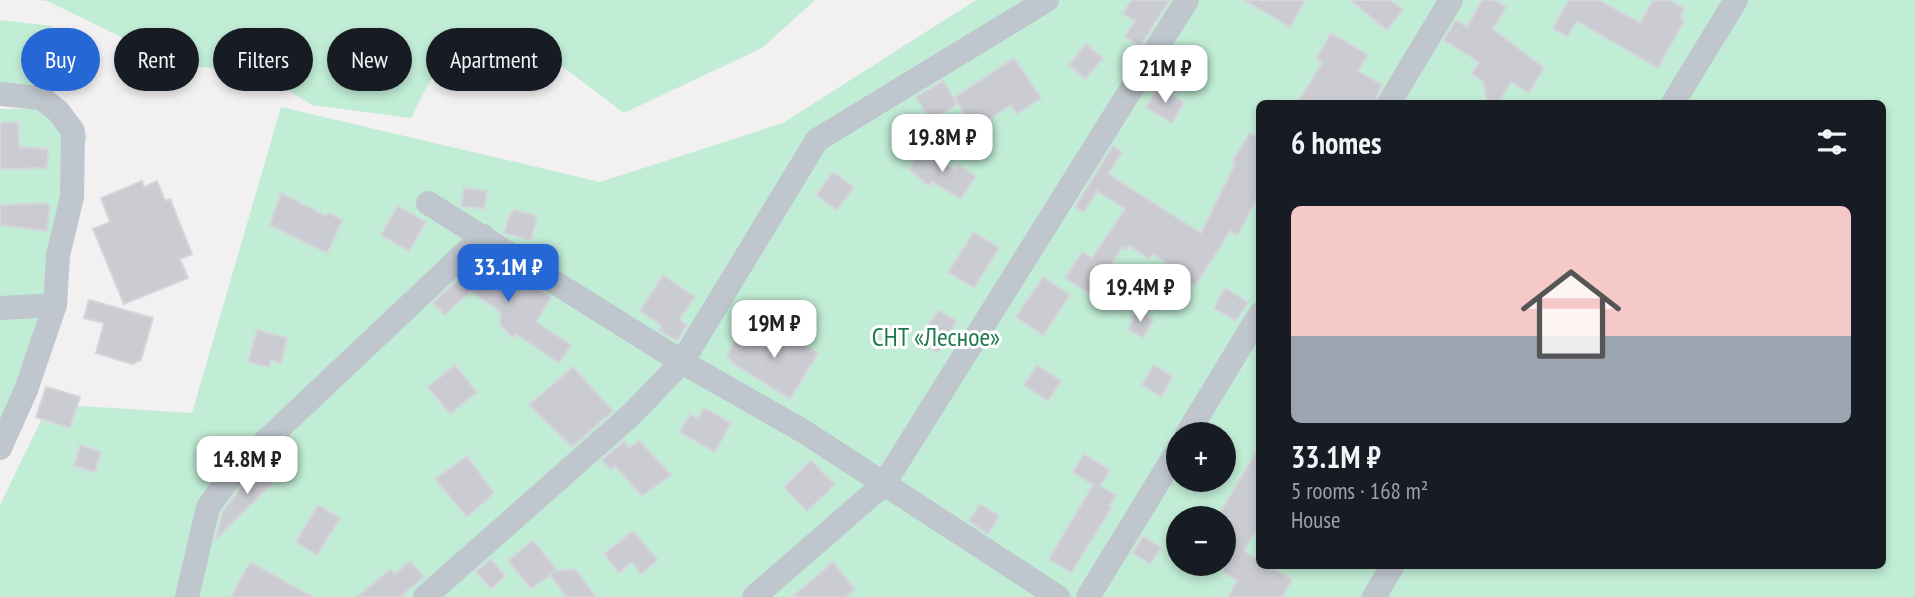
<!DOCTYPE html>
<html lang="en">
<head>
<meta charset="utf-8">
<style>
  body { margin:0; font-family:"PT Sans Narrow",sans-serif; background:#20242c; color:#f1f3f6; height:100vh; display:flex; flex-direction:column; font-size:26px; white-space:nowrap }
  * { box-sizing:border-box; margin:0 }
  p { font-size:23px; color:#9ea1a6 }
  .icon { flex:none; width:38px; height:38px; fill:none; stroke:currentColor; stroke-width:2; stroke-linecap:round; stroke-linejoin:round }
  .map { position:relative; flex:1; overflow:hidden }
  .details { position:absolute; left:1256px; top:100px; width:630px; height:469px; display:flex; flex-direction:column; background:#171b24; border-radius:10px; box-shadow:0 4px 10px #0003 }
  .details>* { flex:none }
  .top-card { position:absolute; left:21px; top:28px; width:665px; height:63px; display:flex; gap:14px }
  .controls { position:absolute; left:1166px; top:422px; display:grid; gap:14px }
  .controls a { display:grid; place-items:center; width:70px; height:70px; border-radius:50%; background:#171b24; box-shadow:0 4px 10px #0003; font-size:35px }
  .price { position:absolute; translate:-50% -60px; padding:0 16px; border-radius:14px; background:#fff; color:#222; font-size:23px; line-height:46px; filter:drop-shadow(0 2px 4px #0008) }
  .price::after { content:''; position:absolute; left:50%; top:42px; width:21px; height:16px; margin-left:-10px; background:inherit; clip-path:polygon(0 0,100% 0,50% 100%) }
  .price.current { background:#2667d6; color:#fff }
  ul { padding:0; list-style:none }
  li { display:grid; align-content:center; gap:14px; height:371px; padding:0 35px }
  li span { display:grid; place-items:center; height:217px; border-radius:10px; color:#555 }
  li>.icon { margin-inline-start:auto }
  span .icon { width:126px; height:126px; fill:#fffc; stroke-width:1 }
  li b { font-size:30px }
  h2 { display:flex; justify-content:space-between; align-items:center; height:84px; padding:0 35px; font-size:30px }
  .tag { padding:0 24px; border-radius:32px; background:#171b24; box-shadow:0 4px 10px #0003; font-size:24px; line-height:63px }
  .tag.current { background:#2667d6; color:#fff }
  .map>svg:first-child { display:block }
  .green { fill:#c1ecd5; fill-rule:evenodd }
  .building { fill:#caccd2; stroke:#d4d6db; stroke-width:2 }
  .lines { fill:none; stroke-linecap:round; stroke-linejoin:round }
  .minor { stroke:#bfc6cd; stroke-width:24 }
  .labels { text-anchor:middle; dominant-baseline:central; stroke-width:6; stroke-linejoin:round; paint-order:stroke }
  .park-label { font-size:26px; fill:#1e7951; stroke:#fff }
</style>
</head>
<body>
<div class="map">
<svg width="1915" height="597" viewBox="0 0 1915 597">
  <rect width="100%" height="100%" fill="#f2f0f0"/>
  <!-- green -->
  <path class="green" d="M 39,0 L 815,0 L 762,48 L 624,113 L 526,39 L 446,50 L 411,118 L 312,105 L 266,77 L 173,62 L 47,1 Z
    M 976,0 L 1915,0 L 1915,597 L 0,597 L 0,505 L 49,404 L 192,413 L 281,107 L 600,182 L 783,123 ZM 1260,103 L 1883,103 L 1883,565 L 1260,565 ZM 1178,434 L 1223,434 L 1223,480 L 1178,480 ZM 1178,518 L 1223,518 L 1223,564 L 1178,564 Z
    M 0,20 L 52,26 L 55,96 L 0,91 Z
    M 62,108 L 87,135 L 27,365 L 0,426 L 0,109 Z"/>
  <!-- building -->
  <path class="building" d="M 1131,0 L 1169,0 L 1140,47 L 1125,36 L 1135,21 L 1123,14 Z
    M 1244,0 L 1305,0 L 1290,27 Z
    M 1350,0 L 1390,0 L 1403,10 L 1387,30 Z
    M 1482,0 L 1494,0 L 1506,7 L 1493,29 L 1544,68 L 1529,93 L 1511,82 L 1498,103 L 1487,103 L 1483,81 L 1472,74 L 1479,62 L 1444,40 L 1456,20 L 1467,27 Z
    M 1569,0 L 1599,0 L 1640,23 L 1653,0 L 1669,0 L 1685,9 L 1680,18 L 1684,21 L 1658,68 L 1577,21 L 1567,37 L 1553,28 Z
    M 1331,33 L 1368,55 L 1358,71 L 1382,85 L 1374,103 L 1297,103 L 1322,63 L 1316,59 Z
    M 1086,44 L 1103,58 L 1085,79 L 1069,65 Z
    M 1014,58 L 1041,98 L 1017,114 L 1011,105 L 975,129 L 954,98 Z
    M 943,81 L 957,104 L 931,121 L 916,97 Z
    M 1159,87 L 1184,103 L 1172,123 L 1146,107 Z
    M 18,122 L 19,147 L 48,149 L 47,168 L 0,169 L 0,123 Z
    M 1249,133 L 1260,139 L 1260,191 L 1238,235 L 1230,231 L 1195,286 L 1180,276 L 1182,273 L 1153,254 L 1149,259 L 1129,245 L 1126,250 L 1122,247 L 1092,295 L 1065,278 L 1082,252 L 1092,258 L 1125,209 L 1097,191 L 1084,212 L 1075,207 L 1113,146 L 1122,152 L 1108,174 L 1201,233 L 1235,164 L 1232,162 Z
    M 924,148 L 955,170 L 958,165 L 976,176 L 961,199 L 932,182 L 929,186 L 909,169 Z
    M 833,172 L 854,187 L 837,210 L 816,195 Z
    M 142,181 L 144,187 L 157,181 L 165,201 L 170,199 L 192,254 L 180,259 L 188,278 L 124,304 L 93,229 L 110,222 L 101,198 Z
    M 464,188 L 487,191 L 484,209 L 461,206 Z
    M 281,193 L 326,216 L 328,213 L 343,220 L 327,253 L 270,225 Z
    M 46,203 L 50,206 L 47,231 L 0,225 L 0,205 Z
    M 398,206 L 426,222 L 409,251 L 381,235 Z
    M 514,210 L 537,216 L 531,240 L 504,233 L 509,216 Z
    M 974,232 L 999,248 L 974,288 L 948,272 Z
    M 484,256 L 551,297 L 536,322 L 571,345 L 559,363 L 516,334 L 513,338 L 500,325 L 501,312 L 470,291 L 445,315 L 433,303 Z
    M 663,275 L 695,297 L 679,320 L 687,325 L 677,341 L 659,330 L 662,326 L 640,311 Z
    M 1043,277 L 1070,295 L 1043,335 L 1016,317 Z
    M 1225,288 L 1248,302 L 1236,321 L 1214,308 Z
    M 89,300 L 153,318 L 141,360 L 132,364 L 96,353 L 104,323 L 84,318 Z
    M 938,310 L 957,321 L 938,353 L 918,341 Z
    M 1137,311 L 1153,320 L 1143,338 L 1128,329 Z
    M 780,329 L 818,353 L 790,399 L 733,363 L 727,355 L 740,332 L 750,334 L 769,346 Z
    M 257,330 L 287,338 L 281,363 L 271,360 L 269,367 L 248,362 Z
    M 455,365 L 477,392 L 450,414 L 428,387 Z
    M 1037,365 L 1061,381 L 1048,401 L 1024,385 Z
    M 1154,365 L 1173,377 L 1161,397 L 1142,385 Z
    M 573,367 L 613,411 L 572,447 L 529,405 Z
    M 46,387 L 80,397 L 70,428 L 36,417 Z
    M 704,408 L 731,423 L 715,452 L 680,432 L 690,414 L 698,419 Z
    M 639,440 L 671,475 L 642,496 L 615,466 L 611,470 L 602,460 L 624,441 L 629,448 Z
    M 80,445 L 101,452 L 95,472 L 74,466 Z
    M 1260,445 L 1260,524 L 1244,551 L 1260,561 L 1260,565 L 1268,565 L 1292,580 L 1282,597 L 1228,597 L 1237,581 L 1223,572 L 1223,515 L 1220,513 Z
    M 1084,454 L 1110,470 L 1100,486 L 1116,495 L 1110,505 L 1112,507 L 1071,573 L 1049,559 L 1093,485 L 1073,472 Z
    M 467,456 L 494,493 L 467,517 L 435,479 Z
    M 811,460 L 835,485 L 807,511 L 784,487 Z
    M 264,463 L 279,477 L 216,539 L 222,513 L 247,479 Z
    M 980,504 L 999,516 L 988,534 L 969,521 Z
    M 318,505 L 340,518 L 317,555 L 296,542 Z
    M 633,531 L 658,560 L 641,574 L 632,562 L 619,573 L 604,554 Z
    M 1143,536 L 1161,548 L 1150,564 L 1133,553 Z
    M 533,540 L 556,569 L 553,572 L 572,569 L 577,571 L 596,597 L 567,597 L 550,575 L 531,589 L 508,561 Z
    M 491,559 L 505,576 L 491,589 L 476,571 Z
    M 410,561 L 424,577 L 400,597 L 357,597 L 391,569 L 395,574 Z
    M 250,562 L 313,597 L 231,597 Z
    M 833,562 L 855,589 L 845,597 L 792,597 Z"/>
  <g class="lines">
    <!-- minor -->
    <path class="minor" d="M 0,94 L 41,98 L 58,111 L 73,131 L 72,197 L 58,255 L 55,305 L 26,390 L 0,448
      M 1389,103 L 1451,0
      M 1673,103 L 1736,0
      M 428,203 L 682,362 L 803,431 L 1058,597
      M 0,308 L 55,305
      M 1187,434 L 1260,314
      M 187,597 L 208,507 L 236,469 L 483,236
      M 425,597 L 632,414 L 682,362 L 817,140 L 1047,0
      M 754,597 L 884,484 L 1187,0
      M 1088,597 L 1178,450
      M 1374,597 L 1393,565"/>
  </g>
  <g class="labels">
    <!-- park labels -->
    <g class="park-label">
      <text x="936" y="336">СНТ «Лесное»</text>
    </g>
  </g>
</svg>
<div class="controls">
<a>+</a>
<a>−</a>
</div>
<b class="price" style="left:1165px;top:105px">21M ₽</b>
<b class="price" style="left:942px;top:174px">19.8M ₽</b>
<b class="price current" style="left:508px;top:304px">33.1M ₽</b>
<b class="price" style="left:1140px;top:324px">19.4M ₽</b>
<b class="price" style="left:774px;top:360px">19M ₽</b>
<b class="price" style="left:247px;top:496px">14.8M ₽</b>
<div class="top-card">
<a class="tag current">Buy</a>
<a class="tag">Rent</a>
<a class="tag">Filters</a>
<a class="tag">New</a>
<a class="tag">Apartment</a>
</div>
<section class="details">
<h2>6 homes<svg class="icon" aria-label="filters" viewBox="0 0 24 24"><path d="M4 7h16M4 17h16"/><circle cx="9" cy="7" r="2"/><circle cx="15" cy="17" r="2"/></svg></h2>
<ul>
<li><span style="background:linear-gradient(#f6c9c9 60%,#9aa5b1 0)"><svg class="icon" aria-label="home" viewBox="0 0 24 24"><path d="M3 11l9-7 9 7M6 9v11h12V9"/></svg></span><div><b>33.1M ₽</b><p>5 rooms · 168 m²</p><p>House</p></div></li>
</ul>
</section>
</div>
</body>
</html>
